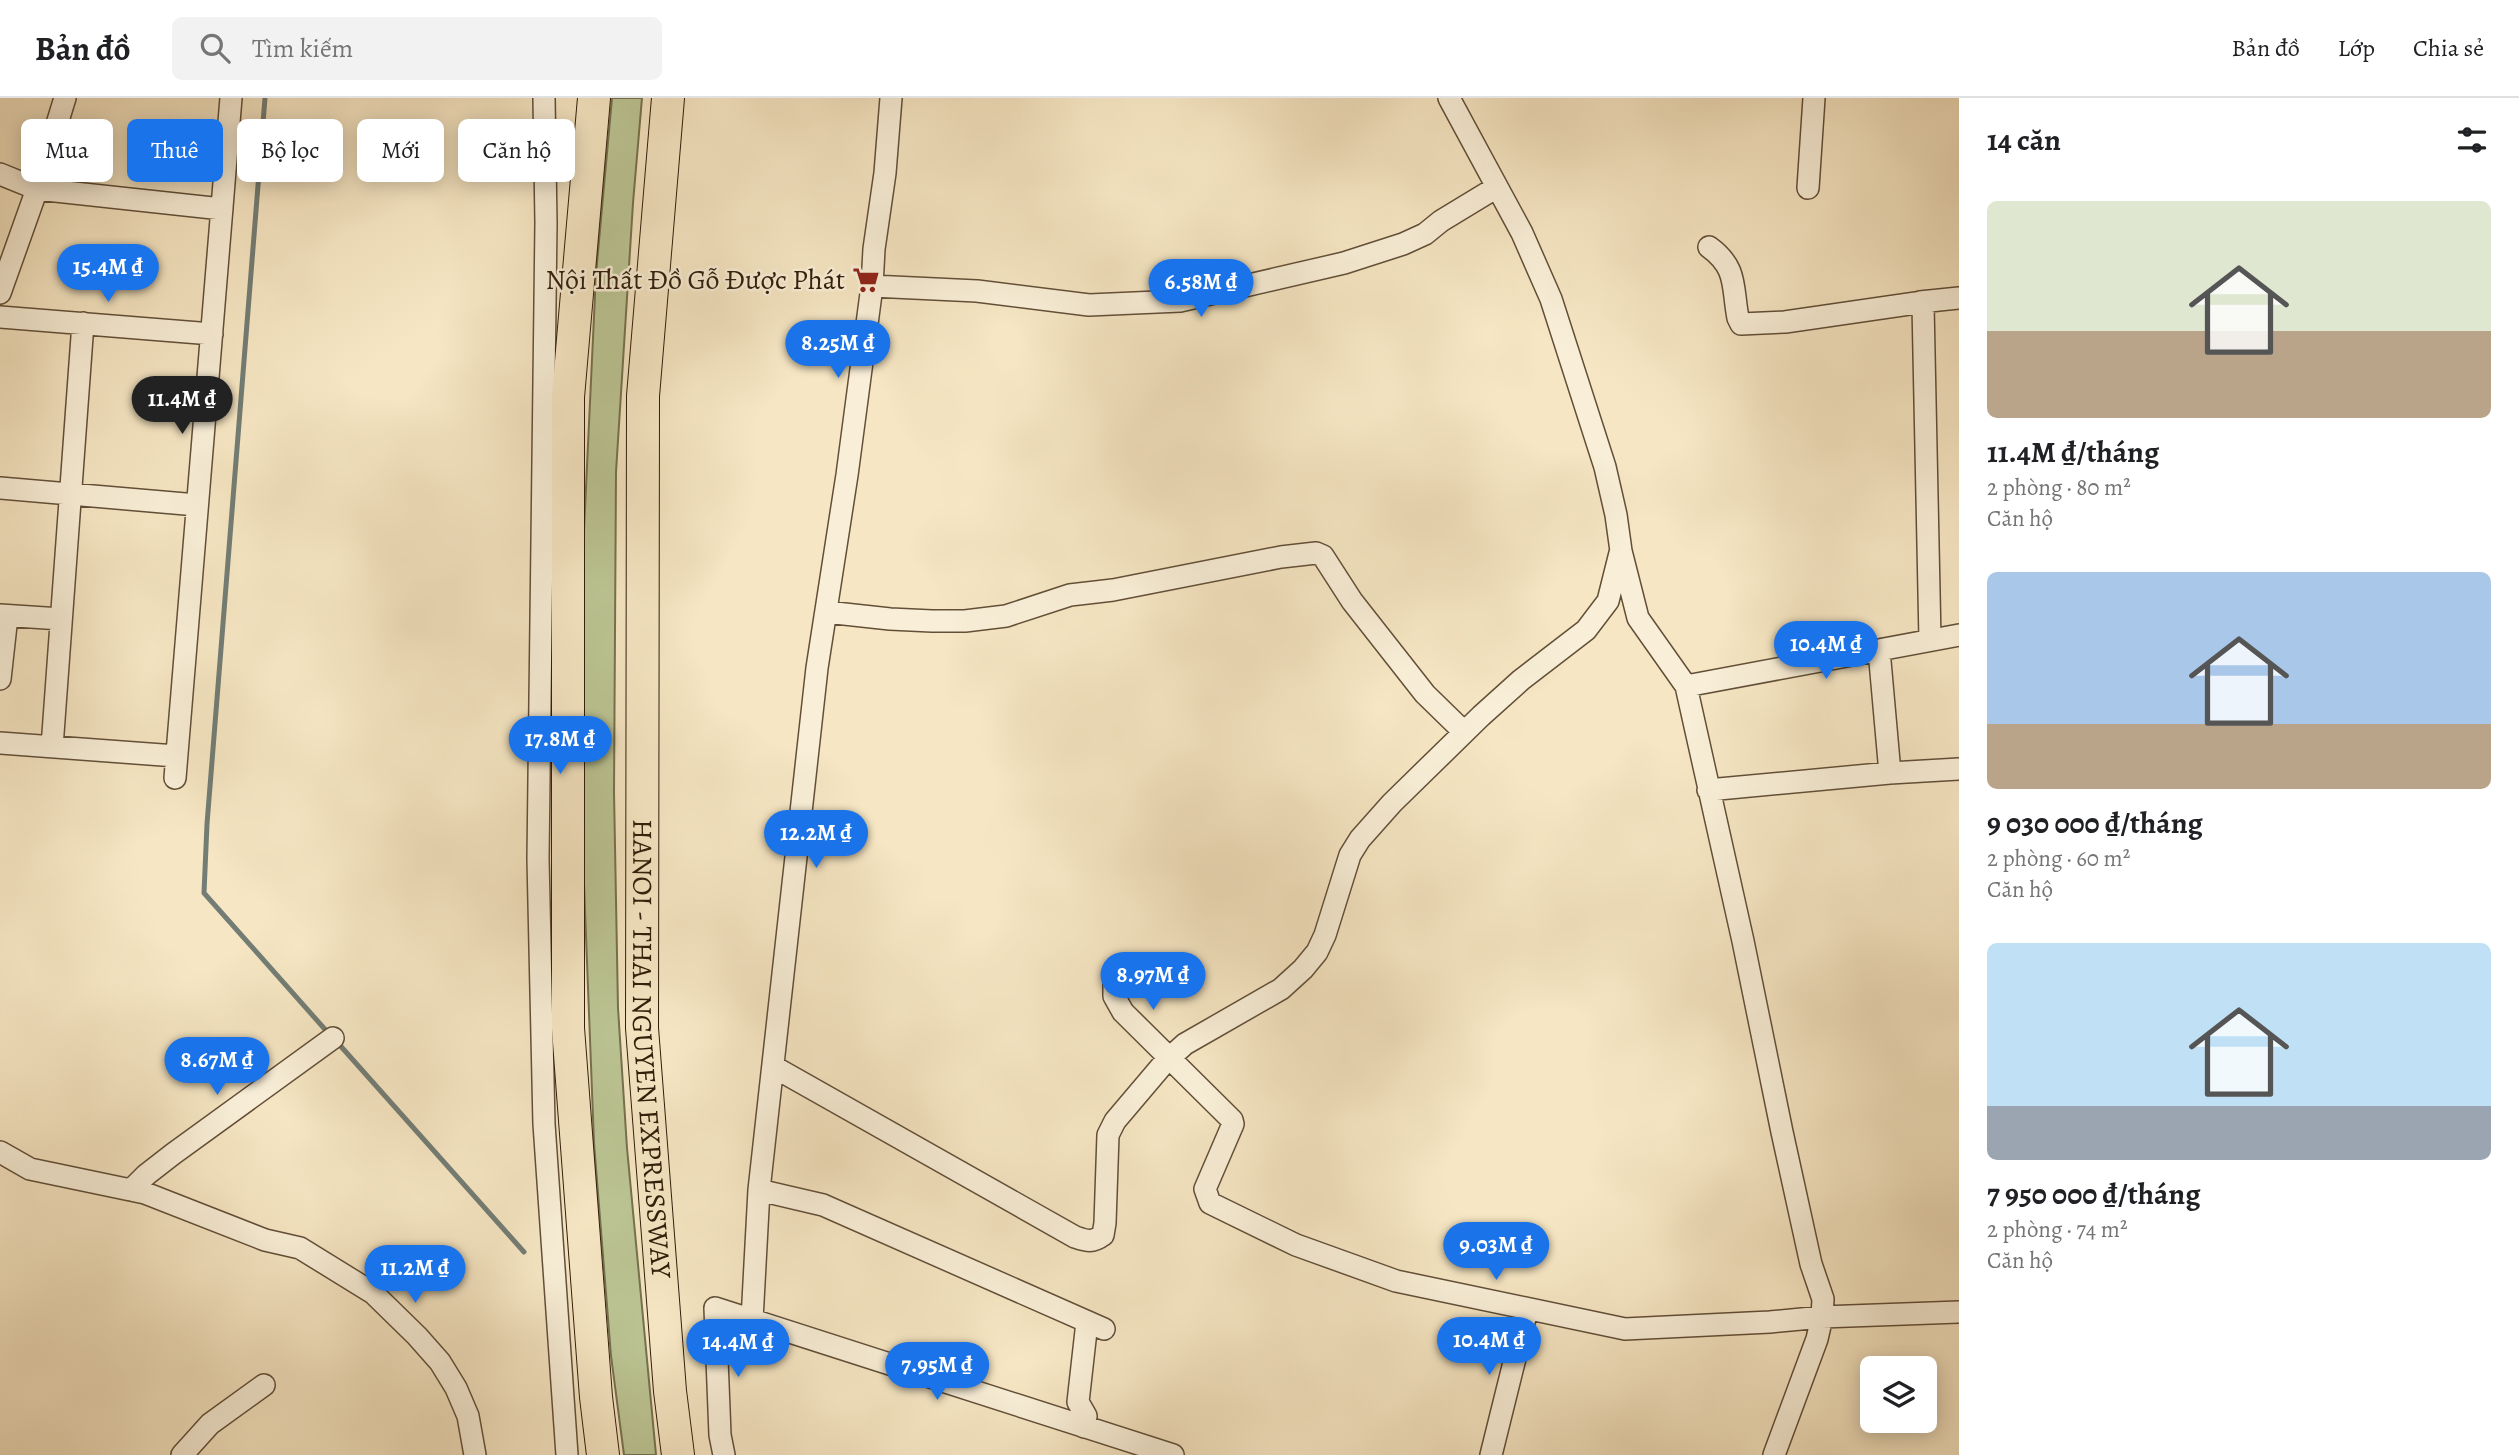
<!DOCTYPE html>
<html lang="vi">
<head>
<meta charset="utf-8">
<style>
  body { margin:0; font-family:Alegreya,serif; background:#f2f2f2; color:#202124; height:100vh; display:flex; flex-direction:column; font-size:26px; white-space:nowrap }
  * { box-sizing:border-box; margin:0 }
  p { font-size:23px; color:#757577 }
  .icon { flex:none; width:38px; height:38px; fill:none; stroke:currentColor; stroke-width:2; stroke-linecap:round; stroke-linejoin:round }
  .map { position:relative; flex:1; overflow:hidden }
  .side { display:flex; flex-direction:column; background:#fff; width:560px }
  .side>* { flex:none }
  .hud { position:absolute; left:21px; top:21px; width:665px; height:63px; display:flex; gap:14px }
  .buttons { position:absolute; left:1860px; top:1258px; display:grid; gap:14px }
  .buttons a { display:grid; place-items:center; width:77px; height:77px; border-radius:10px; background:#fff; box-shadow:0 4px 18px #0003; font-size:35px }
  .price { position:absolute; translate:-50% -60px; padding:0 16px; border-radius:24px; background:#1a73e8; color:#fff; font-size:23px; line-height:46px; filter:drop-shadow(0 2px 4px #0008) }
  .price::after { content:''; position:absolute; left:50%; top:42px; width:21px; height:16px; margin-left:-10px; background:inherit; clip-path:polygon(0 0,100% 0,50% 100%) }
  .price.on { background:#222; color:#fff }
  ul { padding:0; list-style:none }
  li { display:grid; align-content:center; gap:14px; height:371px; padding:0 28px }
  li span { display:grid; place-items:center; height:217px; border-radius:10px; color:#555 }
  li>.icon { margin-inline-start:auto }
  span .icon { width:126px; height:126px; fill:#fffc; stroke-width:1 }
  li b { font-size:30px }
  h2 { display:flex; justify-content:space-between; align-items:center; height:84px; padding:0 28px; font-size:30px }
  .tag { padding:0 24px; border-radius:10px; background:#fff; box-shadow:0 4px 18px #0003; font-size:24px; line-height:63px }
  .tag.on { background:#1a73e8; color:#fff }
  header { display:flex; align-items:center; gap:42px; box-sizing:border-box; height:98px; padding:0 35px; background:#fff; border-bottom:2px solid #e0e0e0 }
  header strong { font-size:33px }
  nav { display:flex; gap:38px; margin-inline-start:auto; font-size:24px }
  .search { width:490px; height:63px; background:#f2f2f2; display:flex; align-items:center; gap:18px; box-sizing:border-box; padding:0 24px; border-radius:10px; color:#757577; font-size:26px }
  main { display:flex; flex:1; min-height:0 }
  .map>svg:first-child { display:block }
  .green { fill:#bcc594; stroke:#76714e; stroke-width:2 }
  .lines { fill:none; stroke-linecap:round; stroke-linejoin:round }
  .stream { stroke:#737d75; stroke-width:5 }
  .minor-casing { stroke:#624f38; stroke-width:24 }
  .highway-casing { stroke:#301d09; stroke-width:34 }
  .minor { stroke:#f9efd8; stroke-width:21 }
  .highway { stroke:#f6e6c3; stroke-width:32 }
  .labels { text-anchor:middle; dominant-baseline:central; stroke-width:5; stroke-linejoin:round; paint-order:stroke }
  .poi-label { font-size:28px; fill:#301d09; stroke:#f9efd8; text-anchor:end }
  .street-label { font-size:28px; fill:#301d09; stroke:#f9efd8 }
</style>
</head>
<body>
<header>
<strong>Bản đồ</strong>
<div class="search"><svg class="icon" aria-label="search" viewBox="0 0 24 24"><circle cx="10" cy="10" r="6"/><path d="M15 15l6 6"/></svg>Tìm kiếm</div>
<nav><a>Bản đồ</a><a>Lớp</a><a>Chia sẻ</a></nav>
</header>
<main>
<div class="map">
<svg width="1959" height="1357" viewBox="0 0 1959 1357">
  <rect width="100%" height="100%" fill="#f6e6c3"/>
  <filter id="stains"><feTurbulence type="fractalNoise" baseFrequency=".00286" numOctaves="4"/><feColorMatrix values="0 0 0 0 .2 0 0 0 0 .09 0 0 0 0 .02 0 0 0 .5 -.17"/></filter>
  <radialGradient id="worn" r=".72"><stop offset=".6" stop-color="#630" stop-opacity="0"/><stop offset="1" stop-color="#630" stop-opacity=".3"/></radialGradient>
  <!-- green -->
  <path class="green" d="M 612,0 L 642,0 L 633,105 L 616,374 L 614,694 L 618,910 L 627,1050 L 656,1357 L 624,1357 L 611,1258 L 594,1045 L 581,708 L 582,475 L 596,176 Z"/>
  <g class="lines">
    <!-- stream -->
    <path class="stream" d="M 265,0 L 207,726 L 204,795 L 330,937
      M 337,944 L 524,1154"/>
    <!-- minor casing -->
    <g class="minor-casing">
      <path id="minor" d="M 544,0 L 546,125 L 538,761 L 544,1026 L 567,1357
        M 1449,0 L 1522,135 L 1551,201 L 1605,369 L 1616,417 L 1621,453 L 1638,520 L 1686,588 L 1743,843 L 1782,1034 L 1811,1166 L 1823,1201 L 1822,1219 L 1817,1241 L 1774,1357
        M 0,76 L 37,91 L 222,111
        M 1808,90 L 1814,0
        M 1709,149 C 1738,170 1732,189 1738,220 L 1741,226 L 1785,224 L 1916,205 L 1923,207 L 1930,542
        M 872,188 L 977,193 L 1089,207 L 1180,203 L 1344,165 L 1403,146 L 1425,136 L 1441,123 L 1497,89
        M 0,195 L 37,91 L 65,0
        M 1920,204 L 1959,200
        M 0,219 L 212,236
        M 0,390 L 197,407
        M 826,514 L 890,521 L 932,523 L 965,523 L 1006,518 L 1070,497 L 1113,492 L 1281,459 L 1316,455 L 1323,458 L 1352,503 L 1425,596 L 1464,634
        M 0,517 L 61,521
        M 1879,552 L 1890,675
        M 0,581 L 7,518
        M 1686,588 L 1959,537
        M 0,645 L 176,658
        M 52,649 L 83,225
        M 175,680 L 231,0
        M 1708,692 L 1890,675 L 1959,671
        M 1114,877 L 1114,898 L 1123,914 L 1232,1022 L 1233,1026 L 1205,1091 L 1210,1105 L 1296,1147 L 1396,1183 L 1625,1231 L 1770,1224 L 1822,1219 L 1959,1214
        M 774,969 L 1075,1139 C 1087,1143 1092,1145 1103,1137 L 1105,1125 L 1108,1037 L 1115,1023 L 1165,964 L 1185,946 L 1281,891 L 1303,871 L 1317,854 L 1325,837 L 1350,757 L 1360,741 L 1392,705 L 1481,618 L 1521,582 L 1586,532 L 1608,503 L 1620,455
        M 0,1054 L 30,1071 L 145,1095 L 265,1142 L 300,1150 L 373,1195 L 417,1238 L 440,1264 L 456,1290 L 468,1318 L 475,1357
        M 131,1092 L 146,1077 L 173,1056 L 333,940
        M 759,1092 L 823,1107 L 1104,1231
        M 752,1222 L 759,1092 L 817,570 L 847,377 L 872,188 L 874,151 L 885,75 L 891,0
        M 1084,1329 L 1086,1318 L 1078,1304 L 1087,1224
        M 182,1357 L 210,1326 L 264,1287
        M 724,1357 L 720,1337 L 715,1210 L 1173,1357
        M 1491,1357 L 1527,1212"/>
    </g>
    <!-- highway casing -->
    <g class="highway-casing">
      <g id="highway">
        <path d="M 594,0 L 568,299 L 568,930 L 596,1299 L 603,1357"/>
        <path id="s1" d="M 668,0 L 643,298 L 642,930 L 670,1293 L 678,1357"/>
      </g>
    </g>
    <!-- minor -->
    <use href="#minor" class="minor"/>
    <!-- highway -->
    <use href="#highway" class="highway"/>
  </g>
  <!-- icons -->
  <defs>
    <g id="supermarket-bare" transform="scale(2.1)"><path d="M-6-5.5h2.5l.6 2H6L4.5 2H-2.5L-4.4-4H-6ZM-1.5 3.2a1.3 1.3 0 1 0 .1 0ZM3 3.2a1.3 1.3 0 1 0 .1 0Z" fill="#8f2418" stroke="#f9efd8" stroke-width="2.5" paint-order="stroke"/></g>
  </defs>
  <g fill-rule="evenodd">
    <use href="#supermarket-bare" x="866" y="182"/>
  </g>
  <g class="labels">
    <!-- poi labels -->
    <g class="poi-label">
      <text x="845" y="182">Nội Thất Đồ Gỗ Được Phát</text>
    </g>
    <!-- street labels -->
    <g class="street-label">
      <text stroke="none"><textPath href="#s1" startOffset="952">HANOI - THAI NGUYEN EXPRESSWAY</textPath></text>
    </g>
  </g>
  <rect width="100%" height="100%" filter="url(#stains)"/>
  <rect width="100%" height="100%" fill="url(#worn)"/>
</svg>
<div class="buttons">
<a><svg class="icon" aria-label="layers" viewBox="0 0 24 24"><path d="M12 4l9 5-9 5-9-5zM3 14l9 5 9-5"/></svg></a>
</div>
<b class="price" style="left:108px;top:206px">15.4M ₫</b>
<b class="price" style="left:1201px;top:221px">6.58M ₫</b>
<b class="price" style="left:838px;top:282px">8.25M ₫</b>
<b class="price on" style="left:182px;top:338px">11.4M ₫</b>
<b class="price" style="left:1826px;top:583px">10.4M ₫</b>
<b class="price" style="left:560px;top:678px">17.8M ₫</b>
<b class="price" style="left:816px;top:772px">12.2M ₫</b>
<b class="price" style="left:1153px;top:914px">8.97M ₫</b>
<b class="price" style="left:217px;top:999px">8.67M ₫</b>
<b class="price" style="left:1496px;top:1184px">9.03M ₫</b>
<b class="price" style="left:415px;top:1207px">11.2M ₫</b>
<b class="price" style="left:1489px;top:1279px">10.4M ₫</b>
<b class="price" style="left:738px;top:1281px">14.4M ₫</b>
<b class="price" style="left:937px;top:1304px">7.95M ₫</b>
<div class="hud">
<a class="tag">Mua</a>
<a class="tag on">Thuê</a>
<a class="tag">Bộ lọc</a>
<a class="tag">Mới</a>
<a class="tag">Căn hộ</a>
</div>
</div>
<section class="side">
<h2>14 căn<svg class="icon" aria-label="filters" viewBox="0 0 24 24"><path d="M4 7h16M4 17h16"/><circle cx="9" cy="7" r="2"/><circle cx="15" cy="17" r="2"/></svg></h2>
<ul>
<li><span style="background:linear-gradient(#dfe7d0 60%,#b9a48a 0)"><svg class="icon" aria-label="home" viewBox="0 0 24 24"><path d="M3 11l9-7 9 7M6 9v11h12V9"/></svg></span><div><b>11.4M ₫/tháng</b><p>2 phòng · 80 m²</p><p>Căn hộ</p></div></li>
<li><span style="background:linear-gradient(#a9c7e8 70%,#b9a48a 0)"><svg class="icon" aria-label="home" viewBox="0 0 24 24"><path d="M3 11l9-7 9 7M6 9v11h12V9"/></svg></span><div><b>9 030 000 ₫/tháng</b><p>2 phòng · 60 m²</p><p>Căn hộ</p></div></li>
<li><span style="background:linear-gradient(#bfe0f5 75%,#9aa5b1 0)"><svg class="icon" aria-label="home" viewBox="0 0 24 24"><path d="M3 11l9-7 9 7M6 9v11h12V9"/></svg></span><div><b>7 950 000 ₫/tháng</b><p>2 phòng · 74 m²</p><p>Căn hộ</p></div></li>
</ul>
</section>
</main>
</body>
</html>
